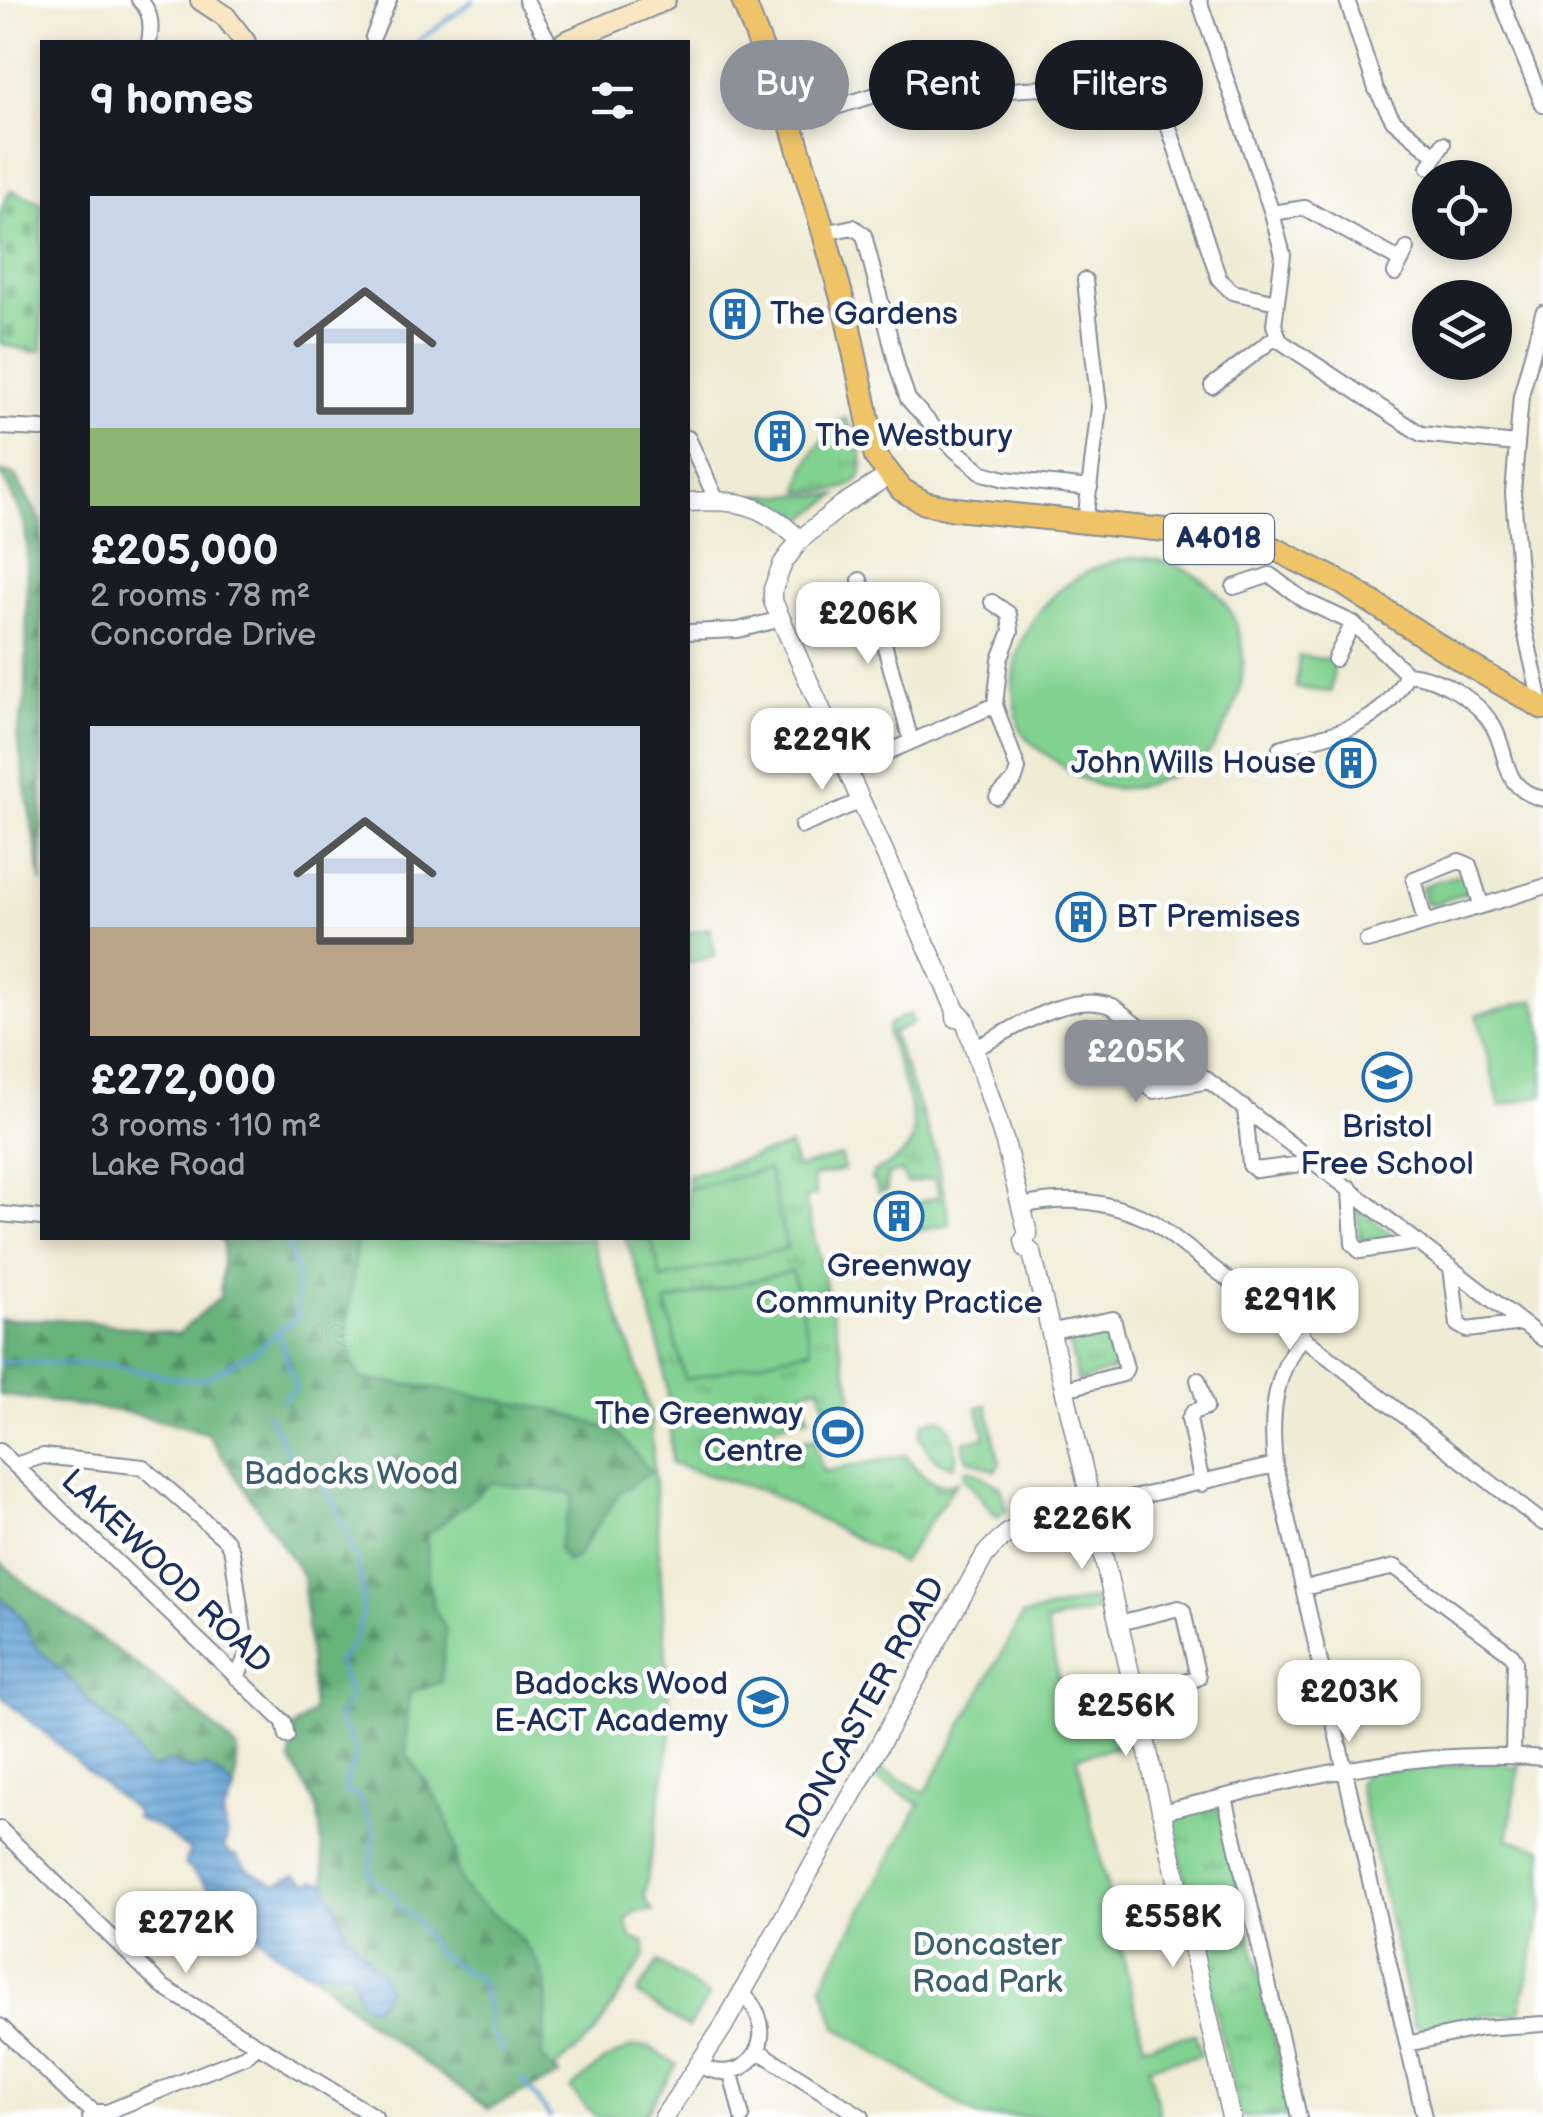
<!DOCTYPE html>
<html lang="en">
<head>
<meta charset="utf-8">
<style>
  body { margin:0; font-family:"Balsamiq Sans",sans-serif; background:#242831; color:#f1f3f6; height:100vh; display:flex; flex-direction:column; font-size:38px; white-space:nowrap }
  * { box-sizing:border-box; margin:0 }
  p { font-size:32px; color:#9ea1a6 }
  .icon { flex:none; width:55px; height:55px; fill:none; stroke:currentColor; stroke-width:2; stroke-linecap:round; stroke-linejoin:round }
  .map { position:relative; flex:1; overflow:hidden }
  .side { position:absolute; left:40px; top:40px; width:650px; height:1200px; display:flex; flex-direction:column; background:#171b24; border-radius:0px; box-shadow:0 5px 15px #0003 }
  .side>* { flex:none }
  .top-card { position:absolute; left:720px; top:40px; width:672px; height:90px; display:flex; gap:20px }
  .tools { position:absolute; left:1412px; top:160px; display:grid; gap:20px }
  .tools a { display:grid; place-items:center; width:100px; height:100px; border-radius:50%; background:#171b24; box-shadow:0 5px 15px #0003; font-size:50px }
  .price { position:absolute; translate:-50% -85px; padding:0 22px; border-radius:20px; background:#fff; color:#222; font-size:32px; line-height:65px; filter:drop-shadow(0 2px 5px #0008) }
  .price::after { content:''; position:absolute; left:50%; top:60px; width:30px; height:22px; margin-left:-15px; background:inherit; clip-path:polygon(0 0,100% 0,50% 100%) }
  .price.selected { background:#8c9099; color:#fff }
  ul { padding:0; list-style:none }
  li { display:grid; align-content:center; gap:20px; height:530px; padding:0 50px }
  li span { display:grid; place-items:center; height:310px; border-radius:0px; color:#555 }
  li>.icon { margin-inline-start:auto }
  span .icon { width:180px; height:180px; fill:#fffc; stroke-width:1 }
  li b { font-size:42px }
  h2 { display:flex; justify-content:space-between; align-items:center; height:120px; padding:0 50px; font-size:42px }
  .pill { padding:0 35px; border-radius:45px; background:#171b24; box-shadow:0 5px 15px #0003; font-size:35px; line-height:90px }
  .pill.selected { background:#8c9099; color:#fff }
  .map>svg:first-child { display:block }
  .grass { fill:url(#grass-tufts); stroke:#4e8077; stroke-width:2.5 }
  .forest { fill:url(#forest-firs); stroke:#42716c; stroke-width:2.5 }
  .cemetery { fill:url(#cemetery-stones); stroke:#4e8077; stroke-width:2.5 }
  .park { fill:#81d190; stroke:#4e8077; stroke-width:2.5 }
  .water { fill:url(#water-rules); stroke:#3e6899; stroke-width:2.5 }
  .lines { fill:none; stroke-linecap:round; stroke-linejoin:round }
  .stream { stroke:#61a1d4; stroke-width:4 }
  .minor-casing { stroke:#858d99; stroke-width:18 }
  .tertiary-casing { stroke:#858d99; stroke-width:21 }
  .secondary-casing { stroke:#858d99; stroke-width:24 }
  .primary-casing { stroke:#858d99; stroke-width:26 }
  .minor { stroke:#fff; stroke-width:14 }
  .tertiary { stroke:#fff; stroke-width:18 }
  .secondary { stroke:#f9e7c3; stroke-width:20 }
  .primary { stroke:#efc469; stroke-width:22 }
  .labels { text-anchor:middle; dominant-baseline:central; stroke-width:9; stroke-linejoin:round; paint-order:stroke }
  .shield { fill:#fff; stroke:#5f6d8e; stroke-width:2.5 }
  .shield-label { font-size:30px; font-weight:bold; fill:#1b2f5e }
  .poi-label { font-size:32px; fill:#1b2f5e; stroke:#fff; text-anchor:start }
  .park-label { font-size:32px; fill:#3a606d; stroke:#fff }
  .street-label { font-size:32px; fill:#1b2f5e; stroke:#fff }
</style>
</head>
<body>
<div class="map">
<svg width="1543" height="2117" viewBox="0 0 1543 2117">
  <defs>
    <pattern id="grass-tufts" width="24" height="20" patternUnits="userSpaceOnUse" patternTransform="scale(2.5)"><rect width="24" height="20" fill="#81d190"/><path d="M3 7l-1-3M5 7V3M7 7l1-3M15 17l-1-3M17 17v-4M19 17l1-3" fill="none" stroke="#69aa79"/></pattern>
    <pattern id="forest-firs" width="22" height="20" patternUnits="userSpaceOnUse" patternTransform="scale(2.5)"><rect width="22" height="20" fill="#68b37a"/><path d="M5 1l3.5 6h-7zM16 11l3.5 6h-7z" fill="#559267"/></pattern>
    <pattern id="cemetery-stones" width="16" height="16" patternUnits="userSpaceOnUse" patternTransform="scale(2.5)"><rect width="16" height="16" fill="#81d190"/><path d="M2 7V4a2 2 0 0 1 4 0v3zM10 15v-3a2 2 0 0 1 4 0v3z" fill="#69aa79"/></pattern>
    <pattern id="water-rules" width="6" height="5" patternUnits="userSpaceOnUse" patternTransform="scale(2.5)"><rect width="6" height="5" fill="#61a1d4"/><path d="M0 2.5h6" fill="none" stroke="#4f84af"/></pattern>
  </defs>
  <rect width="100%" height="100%" fill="#fff"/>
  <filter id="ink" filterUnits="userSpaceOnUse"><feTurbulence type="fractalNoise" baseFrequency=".01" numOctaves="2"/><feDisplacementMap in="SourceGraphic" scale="20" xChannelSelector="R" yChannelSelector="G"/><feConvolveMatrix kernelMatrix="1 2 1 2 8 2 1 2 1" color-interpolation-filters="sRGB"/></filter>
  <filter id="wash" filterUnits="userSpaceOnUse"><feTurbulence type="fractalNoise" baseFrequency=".0048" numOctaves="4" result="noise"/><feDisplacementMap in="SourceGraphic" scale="40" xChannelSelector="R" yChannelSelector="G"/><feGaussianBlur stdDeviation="2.25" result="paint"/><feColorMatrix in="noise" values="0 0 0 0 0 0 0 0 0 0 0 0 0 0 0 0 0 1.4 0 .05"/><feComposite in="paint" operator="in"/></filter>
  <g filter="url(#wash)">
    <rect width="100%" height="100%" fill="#efebd4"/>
    <!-- grass -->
    <path class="grass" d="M 846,418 C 878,480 865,493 800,491 C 802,474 809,456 821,442 C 828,434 833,432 837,422 Z
      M 753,495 L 837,495 L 803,520 L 791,517 L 767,499 Z
      M 1461,874 L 1468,878 L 1470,886 L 1466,893 L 1434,904 L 1426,903 L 1421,888 L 1424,885 Z
      M 910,1014 L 914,1023 L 892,1033 L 936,1153 L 950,1225 L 917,1231 L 911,1204 L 939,1197 L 935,1178 L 907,1183 L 902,1172 L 887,1175 L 887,1191 L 878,1193 L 875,1180 L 871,1180 L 873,1173 C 887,1165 904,1159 911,1143 C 921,1120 894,1059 887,1033 L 889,1024 Z
      M 1151,1048 L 1185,1074 L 1184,1078 L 1153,1082 L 1148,1050 Z
      M 790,1146 L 796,1168 L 841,1156 L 844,1170 L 812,1177 L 816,1195 L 805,1198 L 853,1398 L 849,1400 L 850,1404 L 833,1408 L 830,1403 L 824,1404 L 820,1386 L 803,1391 L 809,1417 L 773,1426 L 779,1447 L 814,1438 L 823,1472 L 906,1455 C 918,1473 934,1491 957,1482 L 902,1563 L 766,1492 L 671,1464 C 673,1386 655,1310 625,1238 L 688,1238 L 688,1175 Z
      M 1357,1208 L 1392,1234 L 1391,1238 L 1360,1242 Z
      M 1104,1327 L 1111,1332 L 1117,1368 L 1078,1382 L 1067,1333 Z
      M 987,1405 L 1000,1464 L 995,1471 L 967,1458 L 963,1442 L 985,1437 L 977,1407 Z
      M 940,1418 C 953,1424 960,1454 953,1466 C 936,1464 927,1451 920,1436 L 924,1422 Z
      M 970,1469 L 1001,1487 L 1007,1510 L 997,1517 L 964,1477 L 965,1470 Z
      M 1219,1802 L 1293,2117 L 1240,2117 L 1170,1814 Z"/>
    <!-- forest -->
    <path class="forest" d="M 0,472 L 14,474 L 42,522 L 42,883 L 17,735 L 26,697 L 27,544 L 24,521 Z
      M 220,1238 L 356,1238 C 358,1281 333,1341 362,1379 L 427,1387 L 554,1410 L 616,1431 L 652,1472 L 620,1493 L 577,1556 L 567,1563 L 558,1549 L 573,1494 L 427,1536 L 428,1578 L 434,1608 L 446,1629 L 441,1682 L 409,1692 L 406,1754 C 427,1781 445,1807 454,1841 C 458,1858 453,1865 463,1885 C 470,1899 489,1910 502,1921 C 556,1969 549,1992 542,2058 L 560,2075 L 488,2109 L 367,2022 L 314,1974 L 323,1969 L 335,1973 L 350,1970 L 364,2003 L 371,2007 C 381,1979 386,1974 361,1955 L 362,1949 L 355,1947 L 353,1938 L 347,1935 L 334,1899 L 326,1890 L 318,1810 L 291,1761 L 293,1728 L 313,1711 L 303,1576 L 207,1433 L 131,1413 L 0,1395 L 0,1319 L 76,1320 L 178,1334 L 220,1297 L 224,1245 Z
      M 0,1562 C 77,1627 166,1678 238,1750 L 235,1791 C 218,1771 191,1771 167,1762 L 154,1769 L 148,1767 C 113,1722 76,1687 36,1647 C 28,1638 30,1628 23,1619 C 17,1610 7,1604 0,1597 Z"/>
    <!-- cemetery -->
    <path class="cemetery" d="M 11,190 L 42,203 L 42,350 L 31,352 L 0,343 L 0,211 Z"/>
    <!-- park -->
    <path class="park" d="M 1137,557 C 1225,563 1268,643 1228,721 C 1220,736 1212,754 1197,764 C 1187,770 1174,774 1163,779 C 1147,785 1128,790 1111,788 C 1090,786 1072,774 1057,762 C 1045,753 1030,745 1022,732 C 1016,720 1014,701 1013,688 C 1011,620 1073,563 1137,557 Z
      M 1299,656 L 1334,660 L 1331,692 L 1296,688 Z
      M 709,928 L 716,956 L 688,963 L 688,933 Z
      M 1535,1000 L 1543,1031 L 1543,1095 L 1500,1106 L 1477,1015 Z
      M 768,1169 L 787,1248 L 661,1279 L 651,1238 L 688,1238 L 688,1189 Z
      M 356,1238 L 591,1238 L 636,1363 L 650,1413 L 671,1733 L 644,1897 L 653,1911 L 635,1911 L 626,1920 L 631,1938 L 645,1943 L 645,1956 L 593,2036 L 554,2070 L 542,2058 C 549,1992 556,1969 502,1921 C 489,1911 470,1899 463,1885 C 453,1865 458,1858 454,1841 C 445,1807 427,1781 406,1754 L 409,1692 L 441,1682 L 446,1629 L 434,1608 L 428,1578 L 427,1536 L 491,1483 L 574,1494 L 558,1549 L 567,1562 L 577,1556 L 619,1493 L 651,1472 L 616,1431 L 554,1410 L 427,1387 L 362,1379 C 333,1342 358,1281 356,1238 Z
      M 792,1271 L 811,1349 L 685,1380 L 666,1302 Z
      M 1094,1599 L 1097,1611 L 1046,1623 L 1072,1734 L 1124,1723 L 1129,1744 L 1077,1757 L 1139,2024 L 1144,2045 L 1195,2034 L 1201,2055 L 1149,2066 L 1160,2117 L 978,2117 L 836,2027 L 822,1984 L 920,1804 L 874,1778 L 880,1768 L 925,1793 L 1022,1616 Z
      M 1505,1762 L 1509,1767 L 1516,1768 L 1520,1762 L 1508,1839 L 1543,1848 L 1543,1907 L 1520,2013 L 1484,2015 L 1422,2030 L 1414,2024 L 1358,1783 L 1366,1771 Z
      M 658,1962 L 709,1996 L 688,2028 L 637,1994 Z
      M 633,2047 L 650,2047 L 677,2065 L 643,2117 L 595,2117 L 570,2089 L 604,2061 Z"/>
    <!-- water -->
    <path class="water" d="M 0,1597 L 22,1617 L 34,1645 L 83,1691 L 88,1703 L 124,1733 L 148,1767 L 154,1769 L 167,1762 L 194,1770 L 205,1766 L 215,1772 L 215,1777 L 222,1776 L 235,1791 L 223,1813 L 227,1838 L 224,1847 L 230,1854 L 237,1856 C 243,1870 263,1877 275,1884 L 295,1875 L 309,1883 L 314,1880 L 326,1883 L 347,1935 L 353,1938 L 355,1947 L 362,1949 L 361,1955 L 368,1954 L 368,1961 C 378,1966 386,1980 387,1990 L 377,2005 L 368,2007 L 359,2000 L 350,1970 L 335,1973 L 323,1969 L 314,1974 C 287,1964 248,1935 241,1908 L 213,1892 L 185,1865 L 190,1849 C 176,1847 174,1835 161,1829 C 152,1824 145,1824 136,1818 L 136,1811 C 107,1789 80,1765 53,1740 C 35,1724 16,1713 0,1694 Z"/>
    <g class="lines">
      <!-- stream -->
      <path class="stream" d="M 417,42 L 474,0
        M 0,1362 L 111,1365 L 182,1379 L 206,1378 L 261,1347 L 278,1331
        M 281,1401 L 296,1388 L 278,1331 L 297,1318 L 296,1270 L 285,1238
        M 267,1413 L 296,1468 L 320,1477 C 343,1523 378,1583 356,1636 C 352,1645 344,1654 338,1662 L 350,1698 L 338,1719 L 356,1750 L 344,1792 L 357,1794 L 375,1833 L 370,1877 L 392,1893 L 399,1908 C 421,1917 422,1936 436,1952 C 441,1957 471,1975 479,1979 L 488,2008 L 489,2029 L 504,2052
        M 522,2079 L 550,2117"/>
    </g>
  </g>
  <g filter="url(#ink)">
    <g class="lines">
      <!-- minor casing -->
      <g class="minor-casing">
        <path id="minor" d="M 139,0 C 152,11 152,27 149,42
          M 526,0 L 549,42
          M 1199,0 L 1272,213 L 1283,255 L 1274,325 L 1280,341 L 1421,434 L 1516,444
          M 1347,0 L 1376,89 L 1393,120 L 1436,156
          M 1501,0 L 1543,105
          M 373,37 L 389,0
          M 1146,58 L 1219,279 L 1232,292 L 1277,302
          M 1047,90 L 1054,76
          M 790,121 L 928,79 L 979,92 L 1041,88 L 1056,98
          M 1143,122 L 1165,115
          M 1429,167 L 1443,144
          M 1272,213 L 1305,208 L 1401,261
          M 824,233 L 853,227 L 864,235 L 898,370 L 908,399 L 915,407 L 954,449 L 983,473 L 1005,479 L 1090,488
          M 1395,273 L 1407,249
          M 1212,386 L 1277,336
          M 0,427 L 42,429
          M 688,438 L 717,501
          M 1085,522 L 1099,407 L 1085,280
          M 860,580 L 882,636 L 911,741
          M 1234,587 L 1270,575 L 1305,601 L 1353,623 L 1407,674 C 1380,730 1334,732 1280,748
          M 992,602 L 1009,614 L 1011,631 L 1000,659 L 995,705 L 1018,769 L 1014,781 L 997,797
          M 688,632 L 738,630 L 781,619
          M 1335,659 L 1353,623
          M 1407,674 C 1438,676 1477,699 1493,726 C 1511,758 1499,787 1543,799
          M 1542,707 L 1523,622 L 1513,493 L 1521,396 L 1543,313
          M 847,770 L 995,705
          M 802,826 L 861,801
          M 1425,922 L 1414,879 L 1459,861 L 1469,865 L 1481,904
          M 1367,941 L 1543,887
          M 1144,1030 L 1145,1084 L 1154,1091 L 1209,1081
          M 974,1049 C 1013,1030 1068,989 1113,1007 L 1543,1339
          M 1245,1108 L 1250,1165 L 1256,1170 L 1316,1162
          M 1350,1188 L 1353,1244 L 1360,1251 L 1418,1242
          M 1022,1206 C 1069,1195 1112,1201 1155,1223 L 1543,1523
          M 0,1214 L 42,1218
          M 1451,1267 L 1458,1325 L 1467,1330 L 1522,1323
          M 1052,1331 L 1113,1319 L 1126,1368 L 1123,1374 L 1065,1389
          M 1303,1335 C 1273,1376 1270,1417 1275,1465 L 1424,2117
          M 1198,1380 L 1206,1407 L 1193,1412 L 1189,1419 L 1202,1484
          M 0,1451 L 284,1722 L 287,1736
          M 15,1465 L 43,1456 L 143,1467 L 227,1541 L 232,1552 L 247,1654 L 237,1678
          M 1115,1502 L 1275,1465
          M 1303,1588 L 1395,1567 L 1512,1655 L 1515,1661 L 1513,1755
          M 1119,1623 L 1179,1608 L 1183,1611 L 1198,1678 L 1136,1696
          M 1225,1797 L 1299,2117
          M 1162,1812 C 1289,1781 1412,1746 1543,1758
          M 0,1829 L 163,1987 L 375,2117
          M 0,2026 L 74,2098 L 95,2112
          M 1407,2044 L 1481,2028 L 1543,2024
          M 757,2050 L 862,2117
          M 699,2065 C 751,2093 785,2028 741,1993
          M 731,2073 L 742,2117
          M 90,2117 L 95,2112 L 107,2112 L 245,2056 L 257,2046"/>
      </g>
      <!-- tertiary casing -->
      <g class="tertiary-casing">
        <path id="tertiary" d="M 888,476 L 842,505 L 800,540 L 783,563 L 773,589 L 773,601 L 824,716 L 833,751 L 839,753 L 847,770 L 946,988 L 956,1011 L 956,1018
          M 688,502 C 741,499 760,503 800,540
          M 956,1011 L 965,1020 L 1006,1146 L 1028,1234 L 1024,1240 L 1026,1248 L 1032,1253 L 1087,1485 L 1088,1508 L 1099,1537 L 1231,2117
          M 664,2117 L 723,2027 L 985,1555 C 1014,1520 1045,1514 1088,1508"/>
      </g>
      <!-- secondary casing -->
      <g class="secondary-casing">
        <path id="secondary" d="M 201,0 L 225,16 L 245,42
          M 565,42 L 665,0"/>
      </g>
      <!-- primary casing -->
      <g class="primary-casing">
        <path id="primary" d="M 743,0 L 790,121 L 824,233 L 846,313 L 876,457 L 902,490 L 925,503 L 955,509 L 1165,530 L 1275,549 L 1344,584 L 1464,662 L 1543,708"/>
      </g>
      <!-- minor -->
      <use href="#minor" class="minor"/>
      <!-- tertiary -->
      <use href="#tertiary" class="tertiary"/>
      <!-- secondary -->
      <use href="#secondary" class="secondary"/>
      <!-- primary -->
      <use href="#primary" class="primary"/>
    </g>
  </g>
  <!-- icons -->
  <defs>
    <g id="building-ring" transform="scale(2.5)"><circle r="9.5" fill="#fff" stroke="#1f6fb2" stroke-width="1.5"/><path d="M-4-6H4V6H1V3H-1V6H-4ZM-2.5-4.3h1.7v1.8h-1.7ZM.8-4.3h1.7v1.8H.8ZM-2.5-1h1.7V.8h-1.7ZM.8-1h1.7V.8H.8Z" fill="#1f6fb2"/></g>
    <g id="school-ring" transform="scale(2.5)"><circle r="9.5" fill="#fff" stroke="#1f6fb2" stroke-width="1.5"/><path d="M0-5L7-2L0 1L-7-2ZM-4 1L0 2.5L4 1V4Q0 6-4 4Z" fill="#1f6fb2"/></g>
    <g id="stadium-ring" transform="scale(2.5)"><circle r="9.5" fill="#fff" stroke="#1f6fb2" stroke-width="1.5"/><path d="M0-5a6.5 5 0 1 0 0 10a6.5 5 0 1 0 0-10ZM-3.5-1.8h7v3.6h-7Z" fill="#1f6fb2"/></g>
  </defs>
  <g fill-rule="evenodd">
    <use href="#building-ring" x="735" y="314"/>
    <use href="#building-ring" x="780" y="436"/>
    <use href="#building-ring" x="1351" y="763"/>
    <use href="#building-ring" x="1081" y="917"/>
    <use href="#school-ring" x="1387" y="1077"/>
    <use href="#building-ring" x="899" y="1216"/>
    <use href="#stadium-ring" x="838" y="1432"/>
    <use href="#school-ring" x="763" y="1702"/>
  </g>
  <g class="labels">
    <!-- shield labels -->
    <rect class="shield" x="1164" y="514" width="110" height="50" rx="8"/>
    <g class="shield-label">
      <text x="1219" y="539">A4018</text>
    </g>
    <!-- poi labels -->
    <g class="poi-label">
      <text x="770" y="314">The Gardens</text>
      <text x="815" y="436">The Westbury</text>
      <text x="1316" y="763" text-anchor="end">John Wills House</text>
      <text x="1116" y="917">BT Premises</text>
      <text x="1387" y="1127" text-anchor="middle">Bristol<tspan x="1387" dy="37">Free School</tspan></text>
      <text x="899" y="1266" text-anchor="middle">Greenway<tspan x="899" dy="37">Community Practice</tspan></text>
      <text x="803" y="1414" text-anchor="end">The Greenway<tspan x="803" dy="37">Centre</tspan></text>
      <text x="728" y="1684" text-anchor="end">Badocks Wood<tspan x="728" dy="37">E-ACT Academy</tspan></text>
    </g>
    <!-- park labels -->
    <g class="park-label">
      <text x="351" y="1474">Badocks Wood</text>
      <text x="987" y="1945">Doncaster<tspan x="987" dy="37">Road Park</tspan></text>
    </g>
    <!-- street labels -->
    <g class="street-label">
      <text transform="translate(166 1572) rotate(44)">LAKEWOOD ROAD</text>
      <text transform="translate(866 1708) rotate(-61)">DONCASTER ROAD</text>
    </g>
  </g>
</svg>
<div class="tools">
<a><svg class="icon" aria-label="locate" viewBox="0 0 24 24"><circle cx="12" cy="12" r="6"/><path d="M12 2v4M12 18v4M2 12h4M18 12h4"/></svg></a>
<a><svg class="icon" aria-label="layers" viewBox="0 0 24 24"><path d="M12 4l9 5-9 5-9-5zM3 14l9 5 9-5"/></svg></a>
</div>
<b class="price" style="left:868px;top:667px">£206K</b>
<b class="price" style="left:822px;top:793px">£229K</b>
<b class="price selected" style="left:1136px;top:1105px">£205K</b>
<b class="price" style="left:1290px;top:1353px">£291K</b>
<b class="price" style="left:1082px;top:1572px">£226K</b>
<b class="price" style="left:1349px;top:1745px">£203K</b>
<b class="price" style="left:1126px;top:1759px">£256K</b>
<b class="price" style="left:1173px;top:1970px">£558K</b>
<b class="price" style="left:186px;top:1976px">£272K</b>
<div class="top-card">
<a class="pill selected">Buy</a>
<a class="pill">Rent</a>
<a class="pill">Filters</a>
</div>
<section class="side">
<h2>9 homes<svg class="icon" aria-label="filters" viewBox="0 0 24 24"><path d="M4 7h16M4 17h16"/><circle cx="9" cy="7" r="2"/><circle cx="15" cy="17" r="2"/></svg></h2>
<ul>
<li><span style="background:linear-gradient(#c9d6e8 75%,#8fb573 0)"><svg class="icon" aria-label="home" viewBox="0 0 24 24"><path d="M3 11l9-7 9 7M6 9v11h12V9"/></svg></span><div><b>£205,000</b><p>2 rooms · 78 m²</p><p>Concorde Drive</p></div></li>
<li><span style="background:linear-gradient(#c9d6e8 65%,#b9a48a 0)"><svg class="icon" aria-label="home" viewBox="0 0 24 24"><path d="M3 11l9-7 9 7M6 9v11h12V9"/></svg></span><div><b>£272,000</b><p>3 rooms · 110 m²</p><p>Lake Road</p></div></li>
</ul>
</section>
</div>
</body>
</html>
